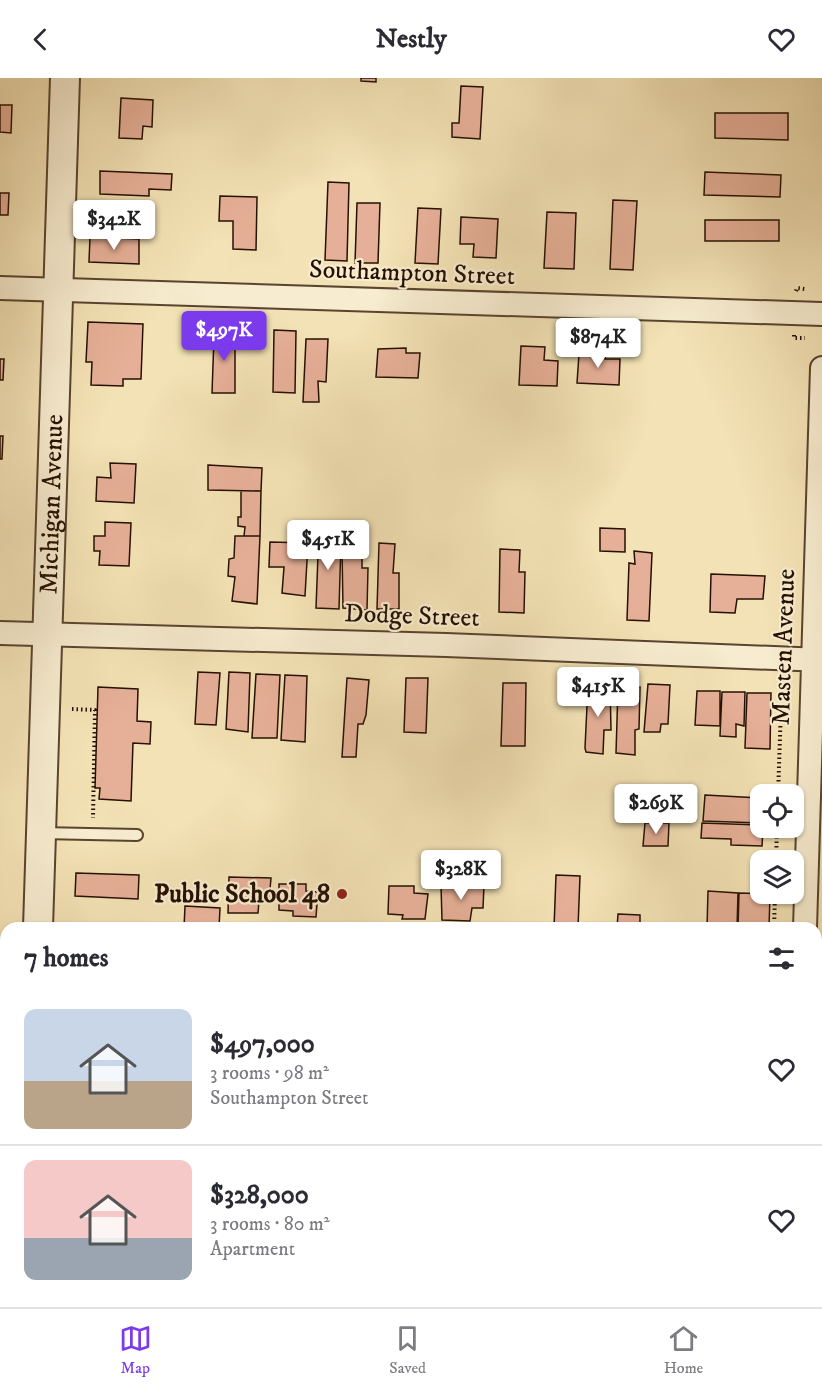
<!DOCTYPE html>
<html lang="en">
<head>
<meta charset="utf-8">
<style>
  body { margin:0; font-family:"IM FELL DW Pica",serif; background:#f7f7f7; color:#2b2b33; height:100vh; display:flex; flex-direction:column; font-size:22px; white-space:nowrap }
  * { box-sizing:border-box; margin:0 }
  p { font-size:20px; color:#7c7c81 }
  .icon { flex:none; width:33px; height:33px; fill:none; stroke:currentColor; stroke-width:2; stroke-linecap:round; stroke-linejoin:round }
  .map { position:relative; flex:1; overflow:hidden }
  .panel { position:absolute; left:0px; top:844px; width:822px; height:386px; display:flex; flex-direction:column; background:#fff; border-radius:18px 18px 0 0; box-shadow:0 2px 4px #0004 }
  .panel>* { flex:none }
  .tools { position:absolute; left:750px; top:706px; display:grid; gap:12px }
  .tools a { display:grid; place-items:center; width:54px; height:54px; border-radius:12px; background:#fff; box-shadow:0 2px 4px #0004; font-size:30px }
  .price { position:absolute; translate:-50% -51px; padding:0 14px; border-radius:6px; background:#fff; color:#222; font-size:20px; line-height:39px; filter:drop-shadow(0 2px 3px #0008) }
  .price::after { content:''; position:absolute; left:50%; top:36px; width:18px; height:14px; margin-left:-9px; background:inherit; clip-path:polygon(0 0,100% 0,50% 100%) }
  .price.on { background:#7c3aed; color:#fff }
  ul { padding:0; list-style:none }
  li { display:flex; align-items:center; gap:18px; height:150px; padding:0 24px }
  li+li { border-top:2px solid #e1e1e2 }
  li span { display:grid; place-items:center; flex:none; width:168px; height:120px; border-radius:12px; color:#555 }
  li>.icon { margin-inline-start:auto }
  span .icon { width:72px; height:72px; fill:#fffc; stroke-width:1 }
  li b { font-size:26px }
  h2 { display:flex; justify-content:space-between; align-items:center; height:72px; padding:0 24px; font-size:26px }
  header { display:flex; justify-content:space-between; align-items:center; height:78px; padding:0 24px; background:#fff; font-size:27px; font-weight:800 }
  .menu { display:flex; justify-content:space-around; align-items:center; height:84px; border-top:2px solid #e1e1e2; background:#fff; font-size:16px; color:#7c7c81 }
  .menu a { display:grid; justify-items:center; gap:3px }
  .menu .on { color:#7c3aed }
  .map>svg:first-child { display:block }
  .building { fill:#e6b098; stroke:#261002; stroke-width:1.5 }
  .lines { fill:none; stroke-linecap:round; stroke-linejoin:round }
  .service-casing { stroke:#59442f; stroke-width:14 }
  .minor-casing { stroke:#59442f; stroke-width:26 }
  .tertiary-casing { stroke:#59442f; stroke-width:32 }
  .path { stroke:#261002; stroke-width:4; stroke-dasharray:1.5 3; stroke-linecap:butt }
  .service { stroke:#f7eccf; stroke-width:10 }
  .minor { stroke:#f7eccf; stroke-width:22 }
  .tertiary { stroke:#f7eccf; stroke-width:28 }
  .poi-dot { fill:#8f2418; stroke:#f7eccf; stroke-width:2 }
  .labels { text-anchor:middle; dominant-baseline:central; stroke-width:4.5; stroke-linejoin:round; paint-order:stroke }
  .street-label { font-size:26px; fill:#261002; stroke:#f7eccf }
  .poi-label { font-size:26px; font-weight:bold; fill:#261002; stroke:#f7eccf; text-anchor:end }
</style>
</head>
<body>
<header><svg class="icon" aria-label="back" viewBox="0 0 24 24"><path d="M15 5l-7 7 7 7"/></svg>Nestly<svg class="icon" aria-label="heart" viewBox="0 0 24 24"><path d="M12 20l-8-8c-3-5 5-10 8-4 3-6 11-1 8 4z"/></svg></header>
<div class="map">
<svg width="822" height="1229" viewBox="0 0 822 1229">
  <rect width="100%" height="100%" fill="#f3e2b5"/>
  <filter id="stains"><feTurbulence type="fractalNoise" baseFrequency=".00333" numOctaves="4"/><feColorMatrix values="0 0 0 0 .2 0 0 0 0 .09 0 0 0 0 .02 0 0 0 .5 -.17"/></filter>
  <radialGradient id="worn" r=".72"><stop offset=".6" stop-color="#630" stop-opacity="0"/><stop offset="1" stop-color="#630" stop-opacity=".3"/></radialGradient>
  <!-- building -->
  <path class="building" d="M 361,0 L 376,0 L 376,4 L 361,3 Z
    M 461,8 L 483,9 L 480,61 L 452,59 L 452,45 L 459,45 Z
    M 121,20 L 153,22 L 152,49 L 143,48 L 142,61 L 119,60 Z
    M 0,27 L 12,27 L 11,55 L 0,54 Z
    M 715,35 L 788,35 L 788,62 L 715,60 Z
    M 100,93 L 172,96 L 171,112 L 149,111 L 149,118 L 100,116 Z
    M 705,94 L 781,97 L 780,119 L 704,117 Z
    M 328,104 L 349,105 L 347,183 L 325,182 Z
    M 0,115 L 9,115 L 8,137 L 0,137 Z
    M 220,118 L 257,119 L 256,172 L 233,171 L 233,143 L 219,143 Z
    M 613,122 L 637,123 L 633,192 L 610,191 Z
    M 357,125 L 380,125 L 378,185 L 355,185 Z
    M 418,130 L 441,131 L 438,186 L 415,185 Z
    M 547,134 L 576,135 L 574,191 L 544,190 Z
    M 461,139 L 498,141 L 496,180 L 473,179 L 474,166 L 460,166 Z
    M 705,142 L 779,142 L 779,163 L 705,163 Z
    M 90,159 L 139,161 L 139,186 L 89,184 Z
    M 88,244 L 143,246 L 141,301 L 123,301 L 123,308 L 91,307 L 92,284 L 86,284 Z
    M 217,250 L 235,251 L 235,315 L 212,315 L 214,259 Z
    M 274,252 L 296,253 L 295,315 L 273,314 Z
    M 306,261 L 328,261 L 326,304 L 318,303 L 319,324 L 303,324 Z
    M 521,268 L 545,269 L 544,282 L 558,283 L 557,308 L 519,307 Z
    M 406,270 L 406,275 L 420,275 L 418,300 L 376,299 L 378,271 Z
    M 591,270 L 606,270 L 605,281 L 620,281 L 619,307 L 577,305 L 579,276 L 591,277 Z
    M 0,281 L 4,281 L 3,302 L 0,302 Z
    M 0,358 L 3,358 L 2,381 L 0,381 Z
    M 110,385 L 136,386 L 134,425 L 96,423 L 97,399 L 111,400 Z
    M 208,387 L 262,390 L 261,413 L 208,412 Z
    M 241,413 L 261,413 L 260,458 L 244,458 L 245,449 L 238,448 L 238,439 L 241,439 Z
    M 105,444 L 131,445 L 129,488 L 99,487 L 100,473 L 94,473 L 94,458 L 105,458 Z
    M 600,450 L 625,451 L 625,474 L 600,473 Z
    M 319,451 L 335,451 L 334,463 L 341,463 L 339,531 L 316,530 Z
    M 235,458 L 260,458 L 257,526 L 232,523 L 235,499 L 228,498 L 229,481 L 234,480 Z
    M 270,464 L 308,465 L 305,518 L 282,515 L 284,489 L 269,489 Z
    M 379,465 L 395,466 L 393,495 L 399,495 L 399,531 L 377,531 Z
    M 342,470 L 362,471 L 362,490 L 368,490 L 367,532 L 343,530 Z
    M 500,471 L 520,472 L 519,494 L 525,494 L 524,535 L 499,534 Z
    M 634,473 L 652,475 L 649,543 L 627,542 L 629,485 L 635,486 Z
    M 711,496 L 765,498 L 763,521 L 737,521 L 735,535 L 710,534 Z
    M 198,594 L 220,595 L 216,647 L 195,646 Z
    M 229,594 L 250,595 L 248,654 L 226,651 Z
    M 256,596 L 280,597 L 277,660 L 252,660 Z
    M 285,597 L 307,598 L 305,664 L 281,662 Z
    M 347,600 L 369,602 L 366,637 L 363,646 L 358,646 L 356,679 L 342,679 Z
    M 406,600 L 428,600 L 426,655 L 404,654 Z
    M 503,605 L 526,605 L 525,668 L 501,668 Z
    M 648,606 L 670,607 L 668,646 L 661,646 L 660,654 L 644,654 Z
    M 588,607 L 610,608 L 611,652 L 604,652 L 603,676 L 586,674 L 585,670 Z
    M 98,609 L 138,611 L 137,643 L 151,644 L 150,666 L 133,665 L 131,723 L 99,721 L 100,710 L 95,710 Z
    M 640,609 L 639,651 L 635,652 L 635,677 L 616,675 L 618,610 Z
    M 697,613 L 720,613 L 720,648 L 695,647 Z
    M 722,614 L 745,614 L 744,648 L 736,646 L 736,659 L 720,658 Z
    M 747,615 L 771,615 L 770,671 L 745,670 Z
    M 705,717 L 760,720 L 760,745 L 703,743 Z
    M 645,745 L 669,745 L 668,768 L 643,768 Z
    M 702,745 L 760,747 L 763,750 L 762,768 L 731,767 L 731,761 L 701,760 Z
    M 76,795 L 139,797 L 138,821 L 75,818 Z
    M 453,795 L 455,805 L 443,806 L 443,797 Z
    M 556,797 L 580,798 L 578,850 L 554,850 Z
    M 229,799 L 271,800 L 269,823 L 259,823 L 258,835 L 228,835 Z
    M 279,806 L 306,806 L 306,813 L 318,814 L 316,839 L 293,838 L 293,833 L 279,832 Z
    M 441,807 L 484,807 L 483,830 L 472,830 L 470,843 L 442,842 Z
    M 389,808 L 414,808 L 414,815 L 428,816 L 425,841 L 402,841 L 403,837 L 388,836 Z
    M 708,813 L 738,815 L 737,850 L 707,850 Z
    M 739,815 L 770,816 L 769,850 L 738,850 Z
    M 185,828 L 220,830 L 219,850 L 184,850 Z
    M 618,836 L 640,837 L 640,850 L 617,850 Z"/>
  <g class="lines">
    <!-- service casing -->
    <g class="service-casing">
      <path id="service" d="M 41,755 L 137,757"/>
    </g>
    <!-- minor casing -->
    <g class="minor-casing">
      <path id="minor" d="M 0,210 L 822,236
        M 0,555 L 446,567 L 822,582
        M 805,850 L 822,290
        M 0,884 L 6,885
        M 790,1229 L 790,1224"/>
    </g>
    <!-- tertiary casing -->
    <g class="tertiary-casing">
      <g id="tertiary">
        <path id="s1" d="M 38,850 L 65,0"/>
        <path d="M 0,1222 L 6,1222"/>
        <path d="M 89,1224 L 343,1229"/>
      </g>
    </g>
    <!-- path -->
    <path class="path" d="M 796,213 L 797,210 L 805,211
      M 794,257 L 794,260 L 805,260
      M 72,631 L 95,632 L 93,740
      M 778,717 L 782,602
      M 776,783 L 777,750
      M 774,850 L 775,816"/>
    <!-- service -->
    <use href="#service" class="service"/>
    <!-- minor -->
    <use href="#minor" class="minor"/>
    <!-- tertiary -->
    <use href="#tertiary" class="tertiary"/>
  </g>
  <!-- markers -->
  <circle class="poi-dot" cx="342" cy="816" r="6"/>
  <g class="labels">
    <!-- street labels -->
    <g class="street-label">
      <text transform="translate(412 195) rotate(2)">Southampton Street</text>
      <text stroke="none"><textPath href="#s1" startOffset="424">Michigan Avenue</textPath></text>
      <text transform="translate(412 538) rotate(2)">Dodge Street</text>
      <text transform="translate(784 569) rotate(-88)">Masten Avenue</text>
    </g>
    <!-- poi labels -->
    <g class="poi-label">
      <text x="330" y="816">Public School 48</text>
    </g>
  </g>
  <rect width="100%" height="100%" filter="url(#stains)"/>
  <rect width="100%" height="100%" fill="url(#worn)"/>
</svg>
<div class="tools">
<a><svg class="icon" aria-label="locate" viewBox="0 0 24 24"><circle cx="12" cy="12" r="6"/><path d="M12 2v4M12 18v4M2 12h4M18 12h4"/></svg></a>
<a><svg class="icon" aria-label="layers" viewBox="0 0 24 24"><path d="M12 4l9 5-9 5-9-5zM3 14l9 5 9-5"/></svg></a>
</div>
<b class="price" style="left:114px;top:173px">$342K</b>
<b class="price on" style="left:224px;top:284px">$497K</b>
<b class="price" style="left:598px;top:291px">$874K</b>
<b class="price" style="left:328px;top:493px">$451K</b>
<b class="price" style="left:598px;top:640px">$415K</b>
<b class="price" style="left:656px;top:757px">$269K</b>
<b class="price" style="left:461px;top:823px">$328K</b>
<section class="panel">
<h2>7 homes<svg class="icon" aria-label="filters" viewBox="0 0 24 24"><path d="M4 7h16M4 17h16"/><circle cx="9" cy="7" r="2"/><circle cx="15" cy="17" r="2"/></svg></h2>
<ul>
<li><span style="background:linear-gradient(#c9d6e8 60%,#b9a48a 0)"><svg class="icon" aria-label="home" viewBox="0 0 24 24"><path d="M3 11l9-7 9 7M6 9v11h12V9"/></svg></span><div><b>$497,000</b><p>3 rooms · 98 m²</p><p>Southampton Street</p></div><svg class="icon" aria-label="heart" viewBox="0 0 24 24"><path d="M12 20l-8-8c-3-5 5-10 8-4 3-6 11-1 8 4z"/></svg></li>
<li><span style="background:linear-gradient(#f6c9c9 65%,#9aa5b1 0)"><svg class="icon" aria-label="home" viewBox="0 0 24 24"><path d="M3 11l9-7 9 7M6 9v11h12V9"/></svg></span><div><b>$328,000</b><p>3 rooms · 80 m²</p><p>Apartment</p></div><svg class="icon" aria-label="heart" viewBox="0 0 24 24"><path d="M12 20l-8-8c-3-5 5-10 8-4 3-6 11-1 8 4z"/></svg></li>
</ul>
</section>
</div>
<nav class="menu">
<a class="on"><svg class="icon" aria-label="map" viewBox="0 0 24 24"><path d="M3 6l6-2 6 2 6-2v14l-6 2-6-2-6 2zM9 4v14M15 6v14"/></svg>Map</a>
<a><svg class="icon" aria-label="saved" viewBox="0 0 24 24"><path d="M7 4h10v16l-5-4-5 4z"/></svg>Saved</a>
<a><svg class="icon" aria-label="home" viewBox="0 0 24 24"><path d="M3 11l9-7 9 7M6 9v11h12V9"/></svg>Home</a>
</nav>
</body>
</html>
